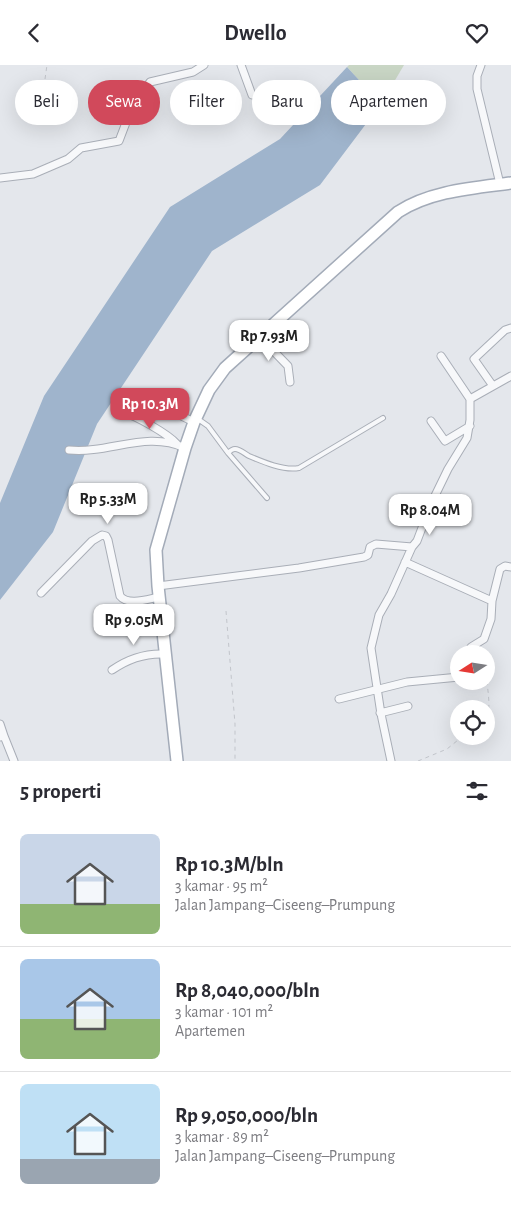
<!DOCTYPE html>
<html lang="id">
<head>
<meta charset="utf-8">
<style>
  body { margin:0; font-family:"Alegreya Sans",sans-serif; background:#f7f7f7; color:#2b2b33; height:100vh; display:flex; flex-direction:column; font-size:19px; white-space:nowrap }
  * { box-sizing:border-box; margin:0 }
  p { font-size:16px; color:#7c7c81 }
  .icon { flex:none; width:28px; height:28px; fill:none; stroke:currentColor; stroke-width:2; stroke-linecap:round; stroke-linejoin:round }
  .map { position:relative; height:696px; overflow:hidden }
  .panel { display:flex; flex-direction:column; background:#fff; flex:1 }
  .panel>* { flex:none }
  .banner { position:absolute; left:15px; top:15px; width:481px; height:45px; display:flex; gap:10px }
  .needle { width:32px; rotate:258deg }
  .controls { position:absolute; left:450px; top:580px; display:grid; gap:10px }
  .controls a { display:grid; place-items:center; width:45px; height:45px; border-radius:50%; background:#fff; box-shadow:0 5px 20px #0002; font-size:25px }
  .price { position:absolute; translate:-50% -42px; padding:0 11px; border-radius:10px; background:#fff; color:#222; font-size:16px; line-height:32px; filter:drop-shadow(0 1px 2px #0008) }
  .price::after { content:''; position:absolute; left:50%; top:30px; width:15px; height:11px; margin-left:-8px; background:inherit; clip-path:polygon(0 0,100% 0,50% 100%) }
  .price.selected { background:#d1495b; color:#fff }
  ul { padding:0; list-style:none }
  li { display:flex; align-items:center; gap:15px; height:125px; padding:0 20px }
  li+li { border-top:1px solid #e1e1e2 }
  li span { display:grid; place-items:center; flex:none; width:140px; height:100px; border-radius:8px; color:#555 }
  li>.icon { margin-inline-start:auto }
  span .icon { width:60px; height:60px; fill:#fffc; stroke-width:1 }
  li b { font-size:21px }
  h2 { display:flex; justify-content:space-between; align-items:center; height:60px; padding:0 20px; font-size:21px }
  .chip { padding:0 18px; border-radius:22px; background:#fff; box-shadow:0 5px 20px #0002; font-size:18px; line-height:45px }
  .chip.selected { background:#d1495b; color:#fff }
  header { display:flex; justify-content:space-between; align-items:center; height:65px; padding:0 20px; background:#fff; font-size:22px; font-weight:700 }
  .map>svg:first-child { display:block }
  .green { fill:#c9d6c5 }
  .water { fill:#9fb4cc }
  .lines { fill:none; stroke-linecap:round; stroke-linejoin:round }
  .lane-casing { stroke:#a9aeb7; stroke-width:6 }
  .street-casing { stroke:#a9aeb7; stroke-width:9 }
  .primary-casing { stroke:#a3abb8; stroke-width:14 }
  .path { stroke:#c2c5cb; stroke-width:1; stroke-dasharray:4 4; stroke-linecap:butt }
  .lane { stroke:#f7f8fa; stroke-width:4 }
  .street { stroke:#f7f8fa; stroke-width:7 }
  .primary { stroke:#fff; stroke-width:11 }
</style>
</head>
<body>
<header><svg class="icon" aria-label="back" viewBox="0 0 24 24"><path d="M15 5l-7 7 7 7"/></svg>Dwello<svg class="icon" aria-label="heart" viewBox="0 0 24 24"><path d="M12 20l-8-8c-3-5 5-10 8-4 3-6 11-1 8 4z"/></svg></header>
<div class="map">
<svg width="511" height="696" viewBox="0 0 511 696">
  <rect width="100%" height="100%" fill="#e4e7ec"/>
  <!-- green -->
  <path class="green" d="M 349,0 L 404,0 L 381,39 L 347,2 Z"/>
  <!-- water -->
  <path class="water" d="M 347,2 L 381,39 L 320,120 L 212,186 L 97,359 L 53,467 L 0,535 L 0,438 L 44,331 L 170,142 L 280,74 Z"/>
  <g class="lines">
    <!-- lane casing -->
    <g class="lane-casing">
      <path id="lane" d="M 198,354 L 208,361 L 228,388 L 267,433
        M 228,388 C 230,386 232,384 235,384 C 240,384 245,389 249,391 C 263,397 284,406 299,403 L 383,353"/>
    </g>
    <!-- street casing -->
    <g class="street-casing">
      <path id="street" d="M 241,0 L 252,30
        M 481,0 L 477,11 L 477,24 L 500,119
        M 0,113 L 33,109 L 68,94 L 81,83 L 119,76 L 132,42 L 150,17 L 193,7 L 204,0
        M 259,271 L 288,301 L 290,317
        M 441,291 L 470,334
        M 493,321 L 474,294 L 505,265 L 511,263
        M 171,346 L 194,357
        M 122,347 C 135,350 168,369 177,379
        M 431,356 L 445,376 L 470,361
        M 69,385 C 110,389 146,365 185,383
        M 405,497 L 492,536 L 500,504 L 505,501 L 511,502
        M 158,521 L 299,503 L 364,492 L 368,490 L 370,482 L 376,479 L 412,482
        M 41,528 L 92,476 L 102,470 L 106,471 L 108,475 L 120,531 C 128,541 148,534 159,532
        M 471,582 L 484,574 L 491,554 L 492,536
        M 112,605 C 129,593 145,588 165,589
        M 339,634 L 407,617 L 459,612
        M 380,648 L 408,641
        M 0,659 L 4,671 L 0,672
        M 4,671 L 14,696
        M 391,696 L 381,649 L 371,583 L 379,550 L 391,529 L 412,482 L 417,476 L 431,439 L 448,404 L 467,373 L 470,355 L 470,334 L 511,311"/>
    </g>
    <!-- primary casing -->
    <g class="primary-casing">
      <path id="primary" d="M 177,696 L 158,521 L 156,485 L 185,383 L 194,357 L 209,325 L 225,303 L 398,147 C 430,126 473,123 511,118"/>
    </g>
    <!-- path -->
    <path class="path" d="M 45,14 L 47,0
      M 226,546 L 235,659 L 235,696
      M 486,608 C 487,623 492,642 486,656
      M 418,696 L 447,684 L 463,671"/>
    <!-- lane -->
    <use href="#lane" class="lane"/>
    <!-- street -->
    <use href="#street" class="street"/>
    <!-- primary -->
    <use href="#primary" class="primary"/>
  </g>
</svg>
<div class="controls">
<a><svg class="needle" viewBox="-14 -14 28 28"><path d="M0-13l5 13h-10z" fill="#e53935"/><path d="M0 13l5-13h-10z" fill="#7c7c81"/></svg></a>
<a><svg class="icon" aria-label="locate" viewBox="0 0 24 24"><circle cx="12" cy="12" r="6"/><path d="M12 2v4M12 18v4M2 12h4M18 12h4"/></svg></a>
</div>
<b class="price" style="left:269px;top:297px">Rp 7.93M</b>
<b class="price selected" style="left:150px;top:365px">Rp 10.3M</b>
<b class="price" style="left:108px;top:460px">Rp 5.33M</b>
<b class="price" style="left:430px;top:471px">Rp 8.04M</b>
<b class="price" style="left:134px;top:581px">Rp 9.05M</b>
<div class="banner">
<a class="chip">Beli</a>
<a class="chip selected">Sewa</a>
<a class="chip">Filter</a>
<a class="chip">Baru</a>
<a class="chip">Apartemen</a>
</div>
</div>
<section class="panel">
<h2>5 properti<svg class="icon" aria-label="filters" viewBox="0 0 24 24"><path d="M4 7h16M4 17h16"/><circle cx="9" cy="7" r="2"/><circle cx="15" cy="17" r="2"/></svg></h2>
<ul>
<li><span style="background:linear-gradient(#c9d6e8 70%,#8fb573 0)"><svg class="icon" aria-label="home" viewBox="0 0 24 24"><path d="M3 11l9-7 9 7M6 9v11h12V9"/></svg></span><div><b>Rp 10.3M/bln</b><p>3 kamar · 95 m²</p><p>Jalan Jampang–Ciseeng–Prumpung</p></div></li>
<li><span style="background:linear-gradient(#a9c7e8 60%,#8fb573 0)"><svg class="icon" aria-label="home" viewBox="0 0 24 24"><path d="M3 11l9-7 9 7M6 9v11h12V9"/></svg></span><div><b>Rp 8,040,000/bln</b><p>3 kamar · 101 m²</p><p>Apartemen</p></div></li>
<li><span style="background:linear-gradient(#bfe0f5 75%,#9aa5b1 0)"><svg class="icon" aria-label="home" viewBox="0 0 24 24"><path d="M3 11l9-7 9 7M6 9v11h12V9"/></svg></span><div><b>Rp 9,050,000/bln</b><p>3 kamar · 89 m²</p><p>Jalan Jampang–Ciseeng–Prumpung</p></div></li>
</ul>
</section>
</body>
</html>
